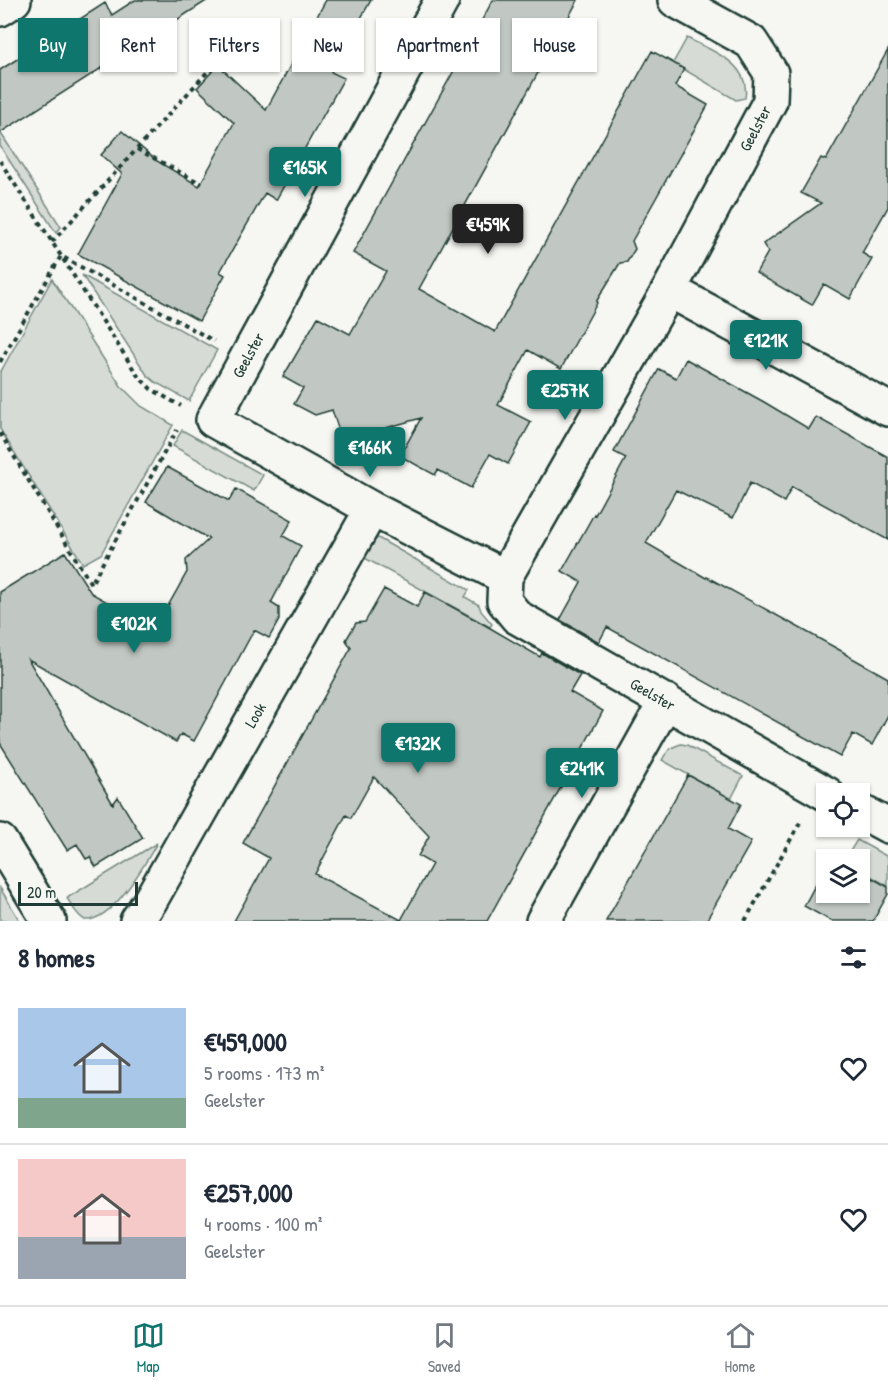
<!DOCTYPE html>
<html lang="en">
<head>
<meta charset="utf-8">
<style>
  body { margin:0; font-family:"Patrick Hand",sans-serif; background:#f2f2f3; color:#1f2937; height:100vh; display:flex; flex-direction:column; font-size:22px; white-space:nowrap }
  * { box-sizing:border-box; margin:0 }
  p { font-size:20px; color:#747a83 }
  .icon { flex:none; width:33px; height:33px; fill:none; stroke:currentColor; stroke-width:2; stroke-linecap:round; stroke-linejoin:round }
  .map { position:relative; height:921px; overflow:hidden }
  .drawer { display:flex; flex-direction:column; background:#fff; flex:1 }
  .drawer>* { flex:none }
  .hud { position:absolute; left:18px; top:18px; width:852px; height:54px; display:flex; gap:12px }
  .controls { position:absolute; left:816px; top:783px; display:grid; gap:12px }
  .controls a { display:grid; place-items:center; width:54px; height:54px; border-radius:0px; background:#fff; box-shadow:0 2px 4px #0004; font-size:30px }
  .scale { position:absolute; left:18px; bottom:15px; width:120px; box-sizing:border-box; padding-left:6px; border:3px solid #1f3d34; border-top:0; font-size:16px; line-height:21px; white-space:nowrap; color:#1f3d34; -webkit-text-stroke:4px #f6f6f2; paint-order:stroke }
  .price { position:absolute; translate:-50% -51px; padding:0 14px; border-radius:6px; background:#0f766e; color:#fff; font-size:20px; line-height:39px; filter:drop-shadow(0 2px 3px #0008) }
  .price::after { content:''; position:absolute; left:50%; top:36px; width:18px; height:14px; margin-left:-9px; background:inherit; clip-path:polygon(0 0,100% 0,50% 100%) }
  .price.active { background:#222; color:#fff }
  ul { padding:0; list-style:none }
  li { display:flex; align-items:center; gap:18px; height:150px; padding:0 18px }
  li+li { border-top:2px solid #e0e1e3 }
  li span { display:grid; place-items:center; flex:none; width:168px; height:120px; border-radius:0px; color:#555 }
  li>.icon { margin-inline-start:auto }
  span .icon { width:72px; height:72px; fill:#fffc; stroke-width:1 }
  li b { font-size:26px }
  h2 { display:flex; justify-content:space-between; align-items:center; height:72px; padding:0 18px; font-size:26px }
  .chip { padding:0 21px; border-radius:0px; background:#fff; box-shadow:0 2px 4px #0004; font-size:21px; line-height:54px }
  .chip.active { background:#0f766e; color:#fff }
  .menu { display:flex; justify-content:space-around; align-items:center; height:84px; border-top:2px solid #e0e1e3; background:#fff; font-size:16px; color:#747a83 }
  .menu a { display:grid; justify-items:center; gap:3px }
  .menu .active { color:#0f766e }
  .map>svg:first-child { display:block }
  .green { fill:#d6dbd6; stroke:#7a8c85; stroke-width:1.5 }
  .building { fill:#c1c8c3; stroke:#1f3d34; stroke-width:1.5; fill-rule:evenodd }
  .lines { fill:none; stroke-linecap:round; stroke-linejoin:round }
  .street-casing { stroke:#1f3d34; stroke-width:38 }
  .path { stroke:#1f3d34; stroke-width:4; stroke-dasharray:4.5 4.5; stroke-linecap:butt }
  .street { stroke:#f6f6f2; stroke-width:33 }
  .labels { text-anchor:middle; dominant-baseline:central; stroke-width:6; stroke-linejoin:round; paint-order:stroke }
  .street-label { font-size:16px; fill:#1f3d34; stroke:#f6f6f2 }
</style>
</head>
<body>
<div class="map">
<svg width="888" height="921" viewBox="0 0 888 921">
  <rect width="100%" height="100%" fill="#f6f6f2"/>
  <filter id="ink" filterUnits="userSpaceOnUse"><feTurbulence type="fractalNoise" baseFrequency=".0167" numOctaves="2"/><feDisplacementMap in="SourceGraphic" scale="12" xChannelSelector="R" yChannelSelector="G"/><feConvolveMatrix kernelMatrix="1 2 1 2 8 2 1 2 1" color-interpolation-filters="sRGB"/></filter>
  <g filter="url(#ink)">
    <!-- green -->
    <path class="green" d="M 687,38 C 712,51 751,63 745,98 L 736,100 L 673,63 Z
      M 0,132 L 61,227 L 56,233 L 0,146 Z
      M 82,275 L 217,350 L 189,401 L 155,382 L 147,375 Z
      M 52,279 L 121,386 L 141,406 L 173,425 L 101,554 L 83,564 L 0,429 L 0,373 Z
      M 182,430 L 263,475 L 254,491 L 173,446 Z
      M 378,538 L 469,590 L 465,597 L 479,605 L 481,611 L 492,624 L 490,627 L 361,556 L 369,544 Z
      M 681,744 L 687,745 L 743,776 L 731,799 L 662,760 C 667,751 671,747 681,744 Z
      M 857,840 L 888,857 L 888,886 L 860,870 L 860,860 L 845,859 Z
      M 157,843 C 146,862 114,921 85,920 C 77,916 72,906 67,898 Z
      M 0,888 L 20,921 L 0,921 Z"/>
    <!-- building -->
    <path class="building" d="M 135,0 L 208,0 L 0,133 L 0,70 L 105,3 L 112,15 Z
      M 326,0 L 371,0 L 331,72 L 344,78 L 276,200 L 265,193 L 220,272 L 225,275 L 199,321 L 78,254 L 122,174 L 101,155 L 122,131 L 157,161 L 199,186 L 234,123 L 197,88 L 218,65 L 266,110 Z
      M 493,0 L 578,0 L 419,289 L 495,332 L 652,51 L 684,69 L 675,86 L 708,105 L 632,241 L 635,249 L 627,262 L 620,263 L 596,302 L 597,303 L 561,369 L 528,350 L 498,405 L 531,422 L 508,464 L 490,454 L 471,488 L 438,470 L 435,475 L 400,456 L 421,418 L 354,437 L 338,428 L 332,410 L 315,415 L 294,404 L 303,388 L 283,377 L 318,317 L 350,334 L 386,271 L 353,253 Z
      M 888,50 L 888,207 L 862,253 L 872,259 L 850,299 L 824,284 L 812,305 L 756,273 L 768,252 L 763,244 L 821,203 L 801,193 L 821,158 L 826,160 Z
      M 686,359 L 764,402 L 809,429 L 816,417 L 888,457 L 888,540 L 792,487 L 784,502 L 750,483 L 733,518 L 676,490 L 646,543 L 706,578 L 707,577 L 845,653 L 845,654 L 888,678 L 888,715 L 872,745 L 853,734 L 840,757 L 607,627 L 599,642 L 560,620 L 581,582 L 562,571 L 594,514 L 595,515 L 626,458 L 614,452 L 659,369 L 676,378 Z
      M 167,467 L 229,501 L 236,489 L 292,520 L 283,536 L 301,546 L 271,603 L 279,608 L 279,620 L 269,638 L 254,630 L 194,741 L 181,734 L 176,742 L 28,659 L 113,804 L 118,797 L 143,838 L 96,867 L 90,857 L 86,859 L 77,844 L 67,850 L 0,743 L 0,592 L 65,552 L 91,593 L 155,629 L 187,572 L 186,560 L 209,539 L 146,502 Z
      M 384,589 L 417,607 L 425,592 L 485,625 L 540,657 L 542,653 L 580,675 L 570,692 L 603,711 L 487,921 L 234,921 L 269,858 L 243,843 L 351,648 L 346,640 L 356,623 L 365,622 ZM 374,777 L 429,836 L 418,856 L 432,864 L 401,920 L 315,874 L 346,815 L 351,818 Z
      M 688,775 L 741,804 L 728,829 L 751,842 L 706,921 L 606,921 Z
      M 826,865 L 826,892 L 860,892 L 860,871 L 888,887 L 888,894 L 873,921 L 831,921 L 804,906 Z"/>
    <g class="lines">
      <!-- street casing -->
      <g class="street-casing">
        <path id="street" d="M 442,0 L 213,420 L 372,509 L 505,577
          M 675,0 L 751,42 L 771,73 L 770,101 L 669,290 L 505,577 L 504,601 L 517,617 L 827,794
          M 0,9 L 14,0
          M 669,290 L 888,409
          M 860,811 L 888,826
          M 0,841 L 49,921
          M 137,921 L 150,901 L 372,509
          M 543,921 L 666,701"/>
      </g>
      <!-- path -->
      <path class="path" d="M 137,149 L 202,184
        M 0,161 L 138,376 L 151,389 L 181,406
        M 52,242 L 221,57
        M 0,362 L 61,256 L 214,341
        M 0,433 L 91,584 L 177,430
        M 745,921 L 801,821"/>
      <!-- street -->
      <use href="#street" class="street"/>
    </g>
  </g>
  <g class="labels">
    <!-- street labels -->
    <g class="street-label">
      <text transform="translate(755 128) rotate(-62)">Geelster</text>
      <text transform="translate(248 355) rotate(-61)">Geelster</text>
      <text transform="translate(653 694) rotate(30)">Geelster</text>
      <text transform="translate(255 715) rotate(-60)">Look</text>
    </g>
  </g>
</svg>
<div class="controls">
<a><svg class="icon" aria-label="locate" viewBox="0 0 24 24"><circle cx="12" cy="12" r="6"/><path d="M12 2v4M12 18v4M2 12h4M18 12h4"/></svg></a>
<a><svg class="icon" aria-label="layers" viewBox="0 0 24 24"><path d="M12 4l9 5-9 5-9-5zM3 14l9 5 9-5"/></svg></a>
</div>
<div class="scale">20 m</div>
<b class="price" style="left:305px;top:198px">€165K</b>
<b class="price active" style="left:488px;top:255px">€459K</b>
<b class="price" style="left:766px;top:371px">€121K</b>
<b class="price" style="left:565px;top:421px">€257K</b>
<b class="price" style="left:370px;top:478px">€166K</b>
<b class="price" style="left:134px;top:654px">€102K</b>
<b class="price" style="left:418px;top:774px">€132K</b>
<b class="price" style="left:582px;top:799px">€241K</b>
<div class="hud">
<a class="chip active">Buy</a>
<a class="chip">Rent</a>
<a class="chip">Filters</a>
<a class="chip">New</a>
<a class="chip">Apartment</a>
<a class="chip">House</a>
</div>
</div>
<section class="drawer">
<h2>8 homes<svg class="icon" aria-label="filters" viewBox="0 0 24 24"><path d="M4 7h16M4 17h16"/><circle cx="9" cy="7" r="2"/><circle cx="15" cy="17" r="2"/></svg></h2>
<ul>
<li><span style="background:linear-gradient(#a9c7e8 75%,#7fa58c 0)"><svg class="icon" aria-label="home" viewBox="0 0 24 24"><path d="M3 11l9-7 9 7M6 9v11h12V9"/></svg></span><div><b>€459,000</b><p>5 rooms · 173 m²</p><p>Geelster</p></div><svg class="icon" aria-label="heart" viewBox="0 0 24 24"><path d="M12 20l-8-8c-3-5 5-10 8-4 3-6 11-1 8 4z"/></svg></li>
<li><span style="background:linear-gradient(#f6c9c9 65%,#9aa5b1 0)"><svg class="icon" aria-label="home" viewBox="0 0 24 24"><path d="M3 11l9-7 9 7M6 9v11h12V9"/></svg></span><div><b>€257,000</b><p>4 rooms · 100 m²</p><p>Geelster</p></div><svg class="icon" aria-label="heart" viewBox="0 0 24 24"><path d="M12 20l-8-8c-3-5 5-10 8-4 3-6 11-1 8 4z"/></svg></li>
</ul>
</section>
<nav class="menu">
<a class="active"><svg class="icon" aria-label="map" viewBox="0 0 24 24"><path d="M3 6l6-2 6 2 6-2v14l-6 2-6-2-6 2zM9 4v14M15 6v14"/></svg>Map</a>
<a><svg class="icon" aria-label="saved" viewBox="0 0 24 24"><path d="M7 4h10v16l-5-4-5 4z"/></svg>Saved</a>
<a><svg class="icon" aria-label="home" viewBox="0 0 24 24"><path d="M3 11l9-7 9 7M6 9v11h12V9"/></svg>Home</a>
</nav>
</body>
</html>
